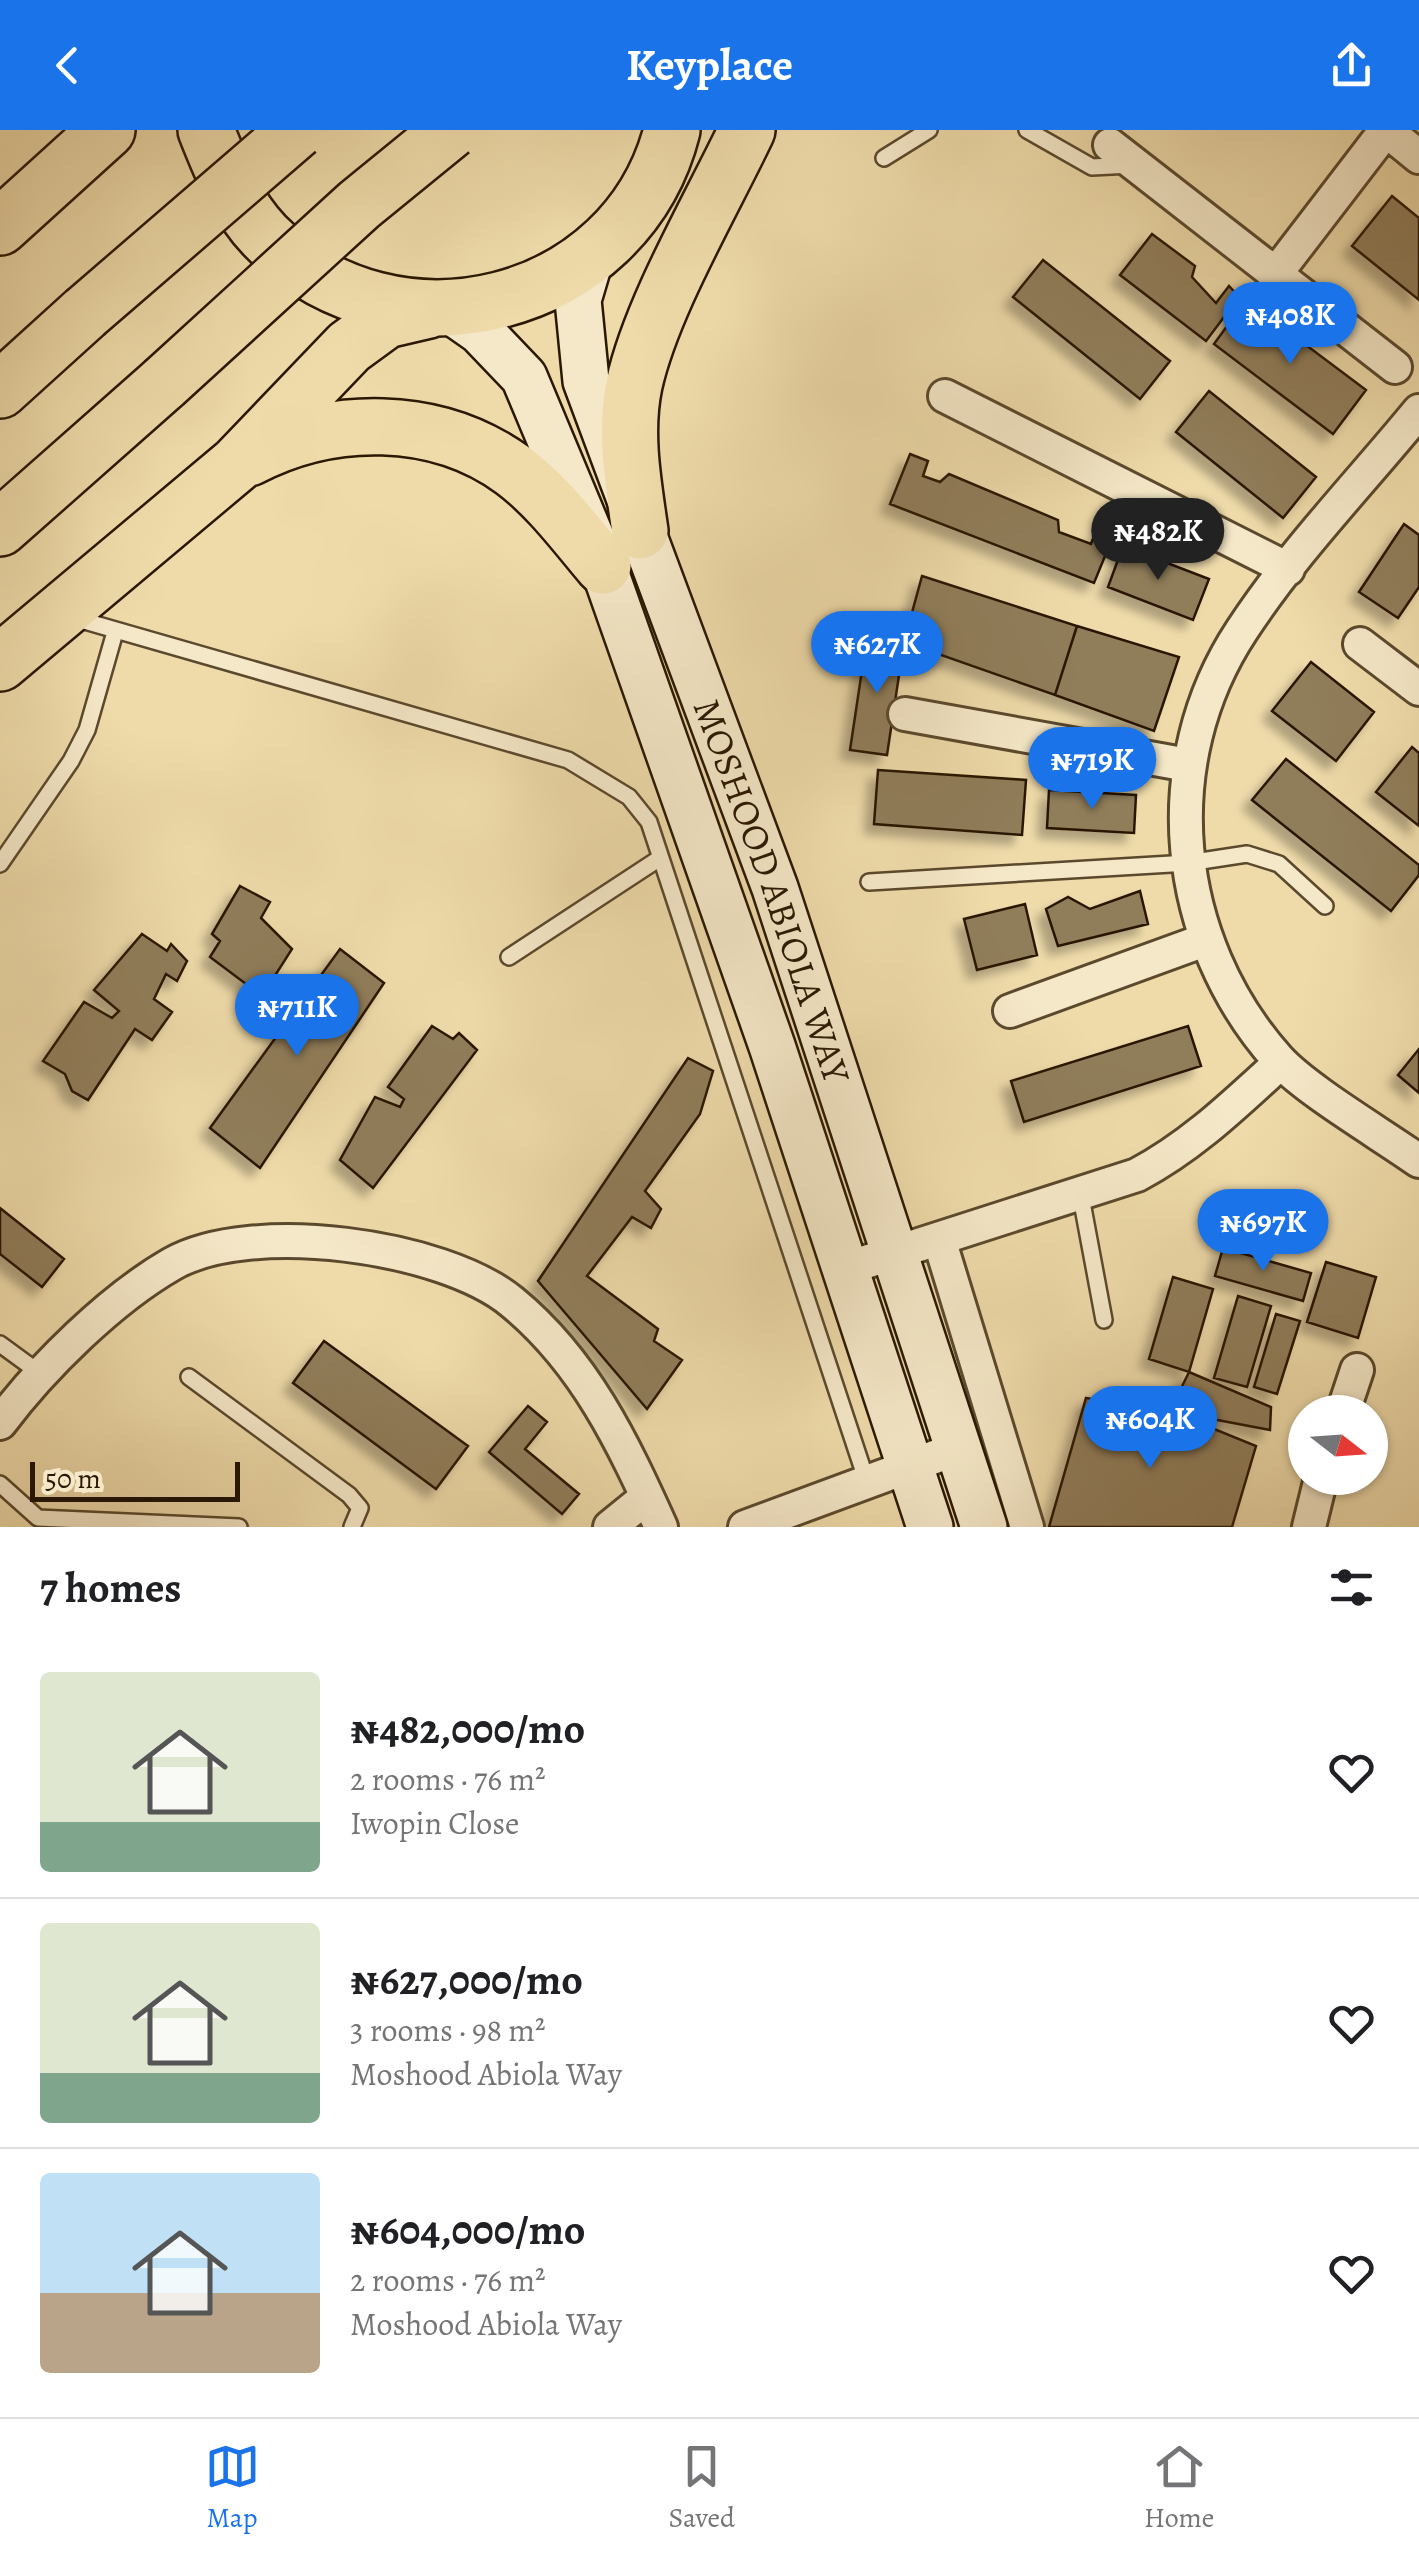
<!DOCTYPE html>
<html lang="en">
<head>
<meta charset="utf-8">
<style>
  body { margin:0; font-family:Alegreya,serif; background:#f2f2f2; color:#202124; height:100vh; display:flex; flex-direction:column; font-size:38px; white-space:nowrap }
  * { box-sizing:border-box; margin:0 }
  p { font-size:32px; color:#757577 }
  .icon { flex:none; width:55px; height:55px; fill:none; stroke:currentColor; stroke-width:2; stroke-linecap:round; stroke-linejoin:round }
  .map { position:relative; height:1397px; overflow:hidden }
  .sheet { display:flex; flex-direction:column; background:#fff; flex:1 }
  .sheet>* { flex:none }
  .needle { width:65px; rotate:107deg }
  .buttons { position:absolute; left:1288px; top:1265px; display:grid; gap:20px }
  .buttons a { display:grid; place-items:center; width:100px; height:100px; border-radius:50%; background:#fff; box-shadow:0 2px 8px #0004; font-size:50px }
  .scale { position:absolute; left:30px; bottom:25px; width:210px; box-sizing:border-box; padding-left:10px; border:5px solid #2a1803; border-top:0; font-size:28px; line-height:35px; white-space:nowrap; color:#2a1803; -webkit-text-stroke:8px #f5e8c8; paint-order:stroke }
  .price { position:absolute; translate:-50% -85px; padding:0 22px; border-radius:35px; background:#1a73e8; color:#fff; font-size:32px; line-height:65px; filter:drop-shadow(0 2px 5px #0008) }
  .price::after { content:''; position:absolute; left:50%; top:60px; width:30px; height:22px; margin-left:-15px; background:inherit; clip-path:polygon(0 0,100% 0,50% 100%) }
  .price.current { background:#222; color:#fff }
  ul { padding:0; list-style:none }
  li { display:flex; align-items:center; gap:30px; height:250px; padding:0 40px }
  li+li { border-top:2px solid #e0e0e0 }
  li span { display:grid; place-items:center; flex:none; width:280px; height:200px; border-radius:10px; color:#555 }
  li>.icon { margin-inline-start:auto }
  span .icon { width:120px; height:120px; fill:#fffc; stroke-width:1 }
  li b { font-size:42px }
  h2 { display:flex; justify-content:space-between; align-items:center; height:120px; padding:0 40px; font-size:42px }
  header { display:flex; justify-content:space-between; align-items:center; height:130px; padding:0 40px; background:#1a73e8; color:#fff; font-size:45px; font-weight:600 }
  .dock { display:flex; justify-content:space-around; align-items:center; height:140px; border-top:2px solid #e0e0e0; background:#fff; font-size:28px; color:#757577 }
  .dock a { display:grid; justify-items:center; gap:5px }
  .dock .current { color:#1a73e8 }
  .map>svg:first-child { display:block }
  .building { fill:#907d5a; stroke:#2a1803; stroke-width:2.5; filter:url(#shadow) }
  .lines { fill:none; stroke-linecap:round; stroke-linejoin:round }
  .lane-casing { stroke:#5b492d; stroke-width:20 }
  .street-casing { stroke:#5b492d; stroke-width:38 }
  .secondary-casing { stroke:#2a1803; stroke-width:50 }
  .highway-casing { stroke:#2a1803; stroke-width:60 }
  .lane { stroke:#f5e8c8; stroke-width:15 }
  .street { stroke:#f5e8c8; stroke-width:32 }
  .secondary { stroke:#f5e8c8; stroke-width:45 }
  .highway { stroke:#efdbaa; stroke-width:55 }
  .highway-bridge-casing { stroke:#2a1803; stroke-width:60; stroke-linecap:butt }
  .highway-bridge { stroke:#efdbaa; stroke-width:55 }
  .labels { text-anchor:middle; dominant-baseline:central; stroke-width:10; stroke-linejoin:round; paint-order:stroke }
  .street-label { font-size:38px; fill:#2a1803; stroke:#f5e8c8 }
</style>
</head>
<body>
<header><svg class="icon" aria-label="back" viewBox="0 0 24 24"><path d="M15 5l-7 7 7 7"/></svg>Keyplace<svg class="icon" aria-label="share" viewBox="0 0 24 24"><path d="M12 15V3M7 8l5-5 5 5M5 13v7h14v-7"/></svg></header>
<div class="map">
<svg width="1419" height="1397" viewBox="0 0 1419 1397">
  <defs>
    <filter id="shadow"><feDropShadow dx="-9" dy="9" stdDeviation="5" flood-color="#0004"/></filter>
  </defs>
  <rect width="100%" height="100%" fill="#efdbaa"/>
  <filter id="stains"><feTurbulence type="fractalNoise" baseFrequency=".002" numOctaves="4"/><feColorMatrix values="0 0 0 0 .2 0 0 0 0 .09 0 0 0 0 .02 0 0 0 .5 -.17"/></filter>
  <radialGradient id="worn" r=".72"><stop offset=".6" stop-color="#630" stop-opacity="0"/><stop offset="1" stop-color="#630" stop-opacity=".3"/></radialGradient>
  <!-- building -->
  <path class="building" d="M 1392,66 L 1419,88 L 1419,170 L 1352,116 Z
    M 1152,104 L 1195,136 L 1192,147 L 1216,173 L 1229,156 L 1239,167 L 1206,211 L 1120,145 Z
    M 1043,130 L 1170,231 L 1140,269 L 1013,167 Z
    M 1246,170 L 1366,260 L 1333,304 L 1214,214 Z
    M 1209,261 L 1316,347 L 1283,388 L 1176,302 Z
    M 910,324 L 928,331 L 923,346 L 940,352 L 949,344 L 1058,390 L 1059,402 L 1091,414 L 1095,403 L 1112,409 L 1094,453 L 890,374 Z
    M 1404,394 L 1419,405 L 1419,457 L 1398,488 L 1359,462 Z
    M 1123,416 L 1209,449 L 1193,490 L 1108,457 Z
    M 922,446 L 1077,496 L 1055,565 L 904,512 Z
    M 1077,496 L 1179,527 L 1154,601 L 1055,565 Z
    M 867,507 L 904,512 L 887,625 L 850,620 Z
    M 1311,532 L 1374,582 L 1336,631 L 1272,581 Z
    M 1412,617 L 1419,623 L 1419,696 L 1376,662 Z
    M 1286,629 L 1419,735 L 1419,745 L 1391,781 L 1252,670 Z
    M 878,640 L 1026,650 L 1022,705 L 874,694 Z
    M 1049,660 L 1136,665 L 1134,703 L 1047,698 Z
    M 240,756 L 270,772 L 261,788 L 292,819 L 262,866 L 210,827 L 220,811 L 212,804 Z
    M 1140,761 L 1148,794 L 1058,816 L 1046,779 L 1068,767 L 1090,779 Z
    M 1025,774 L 1037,825 L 977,840 L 964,789 Z
    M 142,804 L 167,821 L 171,814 L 187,831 L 177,851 L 166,844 L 154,869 L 172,882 L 152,910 L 135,899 L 88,970 L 72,961 L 65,944 L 43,931 L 84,872 L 112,888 L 119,881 L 94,860 Z
    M 340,819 L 384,853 L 260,1038 L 210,998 Z
    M 432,896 L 453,909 L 459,903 L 477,920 L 373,1058 L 340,1030 L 375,967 L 400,977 L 404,969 L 388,957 Z
    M 1188,896 L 1201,936 L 1024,992 L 1011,951 Z
    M 1419,919 L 1419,963 L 1398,945 Z
    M 688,928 L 713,941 L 700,984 L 645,1061 L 661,1079 L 651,1098 L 632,1087 L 587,1146 L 658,1199 L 654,1211 L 682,1230 L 647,1279 L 538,1151 Z
    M 0,1078 L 64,1129 L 42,1157 L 0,1124 Z
    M 1223,1118 L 1311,1143 L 1303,1171 L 1215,1146 Z
    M 1326,1132 L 1376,1147 L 1358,1208 L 1307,1192 Z
    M 1173,1147 L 1213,1159 L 1189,1242 L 1149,1229 Z
    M 1238,1166 L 1271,1176 L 1247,1257 L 1214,1248 Z
    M 1276,1184 L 1300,1191 L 1277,1264 L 1254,1257 Z
    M 324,1211 L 468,1316 L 436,1359 L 293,1253 Z
    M 1189,1242 L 1271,1277 L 1270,1300 L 1170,1281 Z
    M 1086,1268 L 1170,1281 L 1256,1316 L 1232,1397 L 1049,1397 Z
    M 528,1276 L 547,1292 L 525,1319 L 579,1364 L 562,1384 L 489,1322 Z"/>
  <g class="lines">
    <!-- lane casing -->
    <g class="lane-casing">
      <path id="lane" d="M 1027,0 L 1092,37 L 1131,35
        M 884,28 L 929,0
        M 74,488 L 568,630 L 629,667 L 649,692 L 868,1355
        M 0,734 L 71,631 L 87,600 L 115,502
        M 869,752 L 1188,733 L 1247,724 L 1279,734 L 1325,776
        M 509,827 L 660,728
        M 1081,1067 L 1104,1190
        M 0,1214 L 41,1244
        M 189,1247 L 349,1365 L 360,1378 L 352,1397
        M 0,1354 L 38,1388 L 239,1397"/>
    </g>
    <!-- street casing -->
    <g class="street-casing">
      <path id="street" d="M 1386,0 L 1419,27
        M 1110,15 L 1395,237
        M 1274,146 L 1386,0
        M 945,266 L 1288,439
        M 1419,281 C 1360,353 1293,422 1242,500 C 1154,633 1172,810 1278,929 C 1306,960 1381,1004 1419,1031
        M 1360,514 L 1419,559
        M 905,584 L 1188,635
        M 1010,881 L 1205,810
        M 939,1109 L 1027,1397
        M 847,1138 L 1137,1045 C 1192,1016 1235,974 1281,932
        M 1343,1282 L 1357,1240
        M 0,1293 C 42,1237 111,1169 172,1134 C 251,1089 443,1115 512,1172 C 585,1232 623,1313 661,1397
        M 610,1397 L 647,1367
        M 745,1397 L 959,1318
        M 1309,1397 L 1321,1348"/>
    </g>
    <!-- secondary casing -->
    <g class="secondary-casing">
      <g id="secondary">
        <path id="s1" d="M 591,126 L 578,170 L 586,251 L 775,758 L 984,1397"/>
        <path d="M 450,180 L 480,201 L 524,247 L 603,436 L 772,916 L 930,1397"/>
      </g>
    </g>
    <!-- highway casing -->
    <g class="highway-casing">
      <path id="highway" d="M 206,0 C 221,38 236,76 265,106 C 393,237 626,181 672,0
        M 0,97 L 107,0
        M 0,260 L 85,183
        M 249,328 C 331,285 436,284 513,340 C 548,366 575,403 603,436
        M 0,398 L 164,253
        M 640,401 C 633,353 624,303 634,255 C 651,177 712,74 747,0
        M 0,533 L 237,334 L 349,217 L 386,190 L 429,180"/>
    </g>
    <!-- lane -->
    <use href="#lane" class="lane"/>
    <!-- street -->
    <use href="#street" class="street"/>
    <!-- secondary -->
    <use href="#secondary" class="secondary"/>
    <!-- highway -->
    <use href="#highway" class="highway"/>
    <!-- highway-bridge casing -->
    <g class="highway-bridge-casing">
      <path id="highway-bridge" d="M 85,183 L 297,0
        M 164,253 L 359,75 L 451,0"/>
    </g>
    <!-- highway-bridge -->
    <use href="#highway-bridge" class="highway-bridge"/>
  </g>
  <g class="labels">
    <!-- street labels -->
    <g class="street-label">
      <text stroke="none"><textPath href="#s1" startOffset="670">MOSHOOD ABIOLA WAY</textPath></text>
    </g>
  </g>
  <rect width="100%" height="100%" filter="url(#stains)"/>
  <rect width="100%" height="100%" fill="url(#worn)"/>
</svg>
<div class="buttons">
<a><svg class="needle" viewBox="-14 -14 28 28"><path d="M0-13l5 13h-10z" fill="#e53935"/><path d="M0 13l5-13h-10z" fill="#757577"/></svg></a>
</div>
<div class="scale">50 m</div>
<b class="price" style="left:1290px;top:237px">₦408K</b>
<b class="price current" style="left:1158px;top:453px">₦482K</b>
<b class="price" style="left:877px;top:566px">₦627K</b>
<b class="price" style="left:1092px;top:682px">₦719K</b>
<b class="price" style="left:297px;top:929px">₦711K</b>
<b class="price" style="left:1263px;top:1144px">₦697K</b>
<b class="price" style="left:1150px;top:1341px">₦604K</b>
</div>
<section class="sheet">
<h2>7 homes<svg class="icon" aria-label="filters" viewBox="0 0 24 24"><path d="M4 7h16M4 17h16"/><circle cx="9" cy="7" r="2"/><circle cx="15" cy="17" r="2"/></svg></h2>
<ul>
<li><span style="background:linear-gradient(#dfe7d0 75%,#7fa58c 0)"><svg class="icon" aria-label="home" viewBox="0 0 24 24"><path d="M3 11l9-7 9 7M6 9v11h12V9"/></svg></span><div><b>₦482,000/mo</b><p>2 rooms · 76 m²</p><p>Iwopin Close</p></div><svg class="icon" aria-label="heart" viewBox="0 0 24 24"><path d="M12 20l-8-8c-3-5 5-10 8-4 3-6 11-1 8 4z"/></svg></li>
<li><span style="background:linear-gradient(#dfe7d0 75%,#7fa58c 0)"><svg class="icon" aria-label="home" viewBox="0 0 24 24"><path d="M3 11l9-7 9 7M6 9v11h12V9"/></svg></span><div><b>₦627,000/mo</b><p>3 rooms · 98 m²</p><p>Moshood Abiola Way</p></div><svg class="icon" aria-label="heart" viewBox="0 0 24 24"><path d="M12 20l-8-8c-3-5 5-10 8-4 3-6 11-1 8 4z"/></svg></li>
<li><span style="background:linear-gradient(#bfe0f5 60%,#b9a48a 0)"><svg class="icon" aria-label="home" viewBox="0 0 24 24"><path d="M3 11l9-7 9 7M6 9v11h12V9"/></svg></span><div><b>₦604,000/mo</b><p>2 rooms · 76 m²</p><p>Moshood Abiola Way</p></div><svg class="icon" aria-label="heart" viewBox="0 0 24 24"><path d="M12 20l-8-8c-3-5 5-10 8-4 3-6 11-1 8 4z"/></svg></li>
</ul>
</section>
<nav class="dock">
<a class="current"><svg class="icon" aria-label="map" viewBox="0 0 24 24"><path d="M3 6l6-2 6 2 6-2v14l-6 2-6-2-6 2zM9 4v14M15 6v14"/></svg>Map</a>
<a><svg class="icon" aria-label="saved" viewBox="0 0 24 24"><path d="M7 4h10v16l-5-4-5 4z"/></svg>Saved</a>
<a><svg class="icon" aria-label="home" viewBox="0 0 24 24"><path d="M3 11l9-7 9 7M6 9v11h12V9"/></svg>Home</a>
</nav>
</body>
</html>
